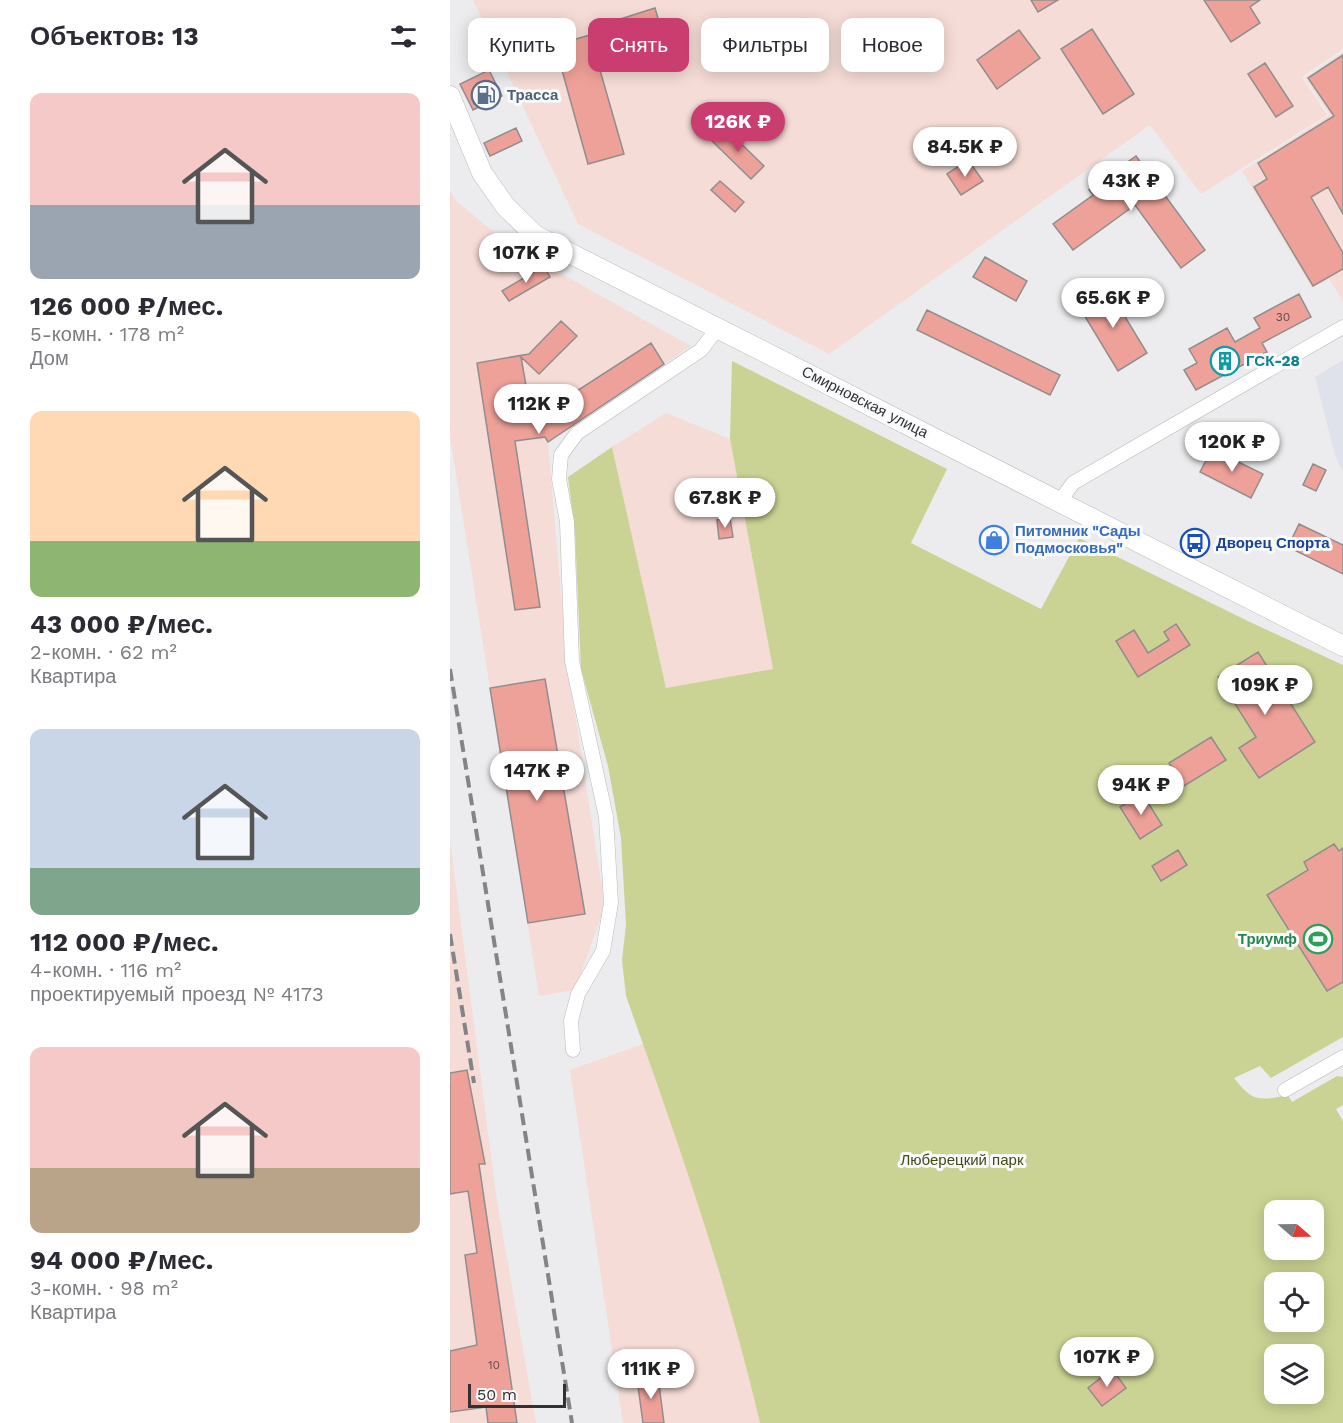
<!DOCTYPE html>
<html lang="ru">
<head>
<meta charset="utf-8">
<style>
  body { margin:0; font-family:"Work Sans",sans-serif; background:#f2f2f3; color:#2b2b33; height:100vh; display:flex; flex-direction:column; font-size:22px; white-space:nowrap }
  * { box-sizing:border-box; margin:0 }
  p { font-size:20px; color:#7c7c81 }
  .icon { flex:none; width:33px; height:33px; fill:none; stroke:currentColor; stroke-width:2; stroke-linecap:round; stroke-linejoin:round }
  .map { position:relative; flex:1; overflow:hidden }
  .drawer { display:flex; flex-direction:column; background:#fff; width:450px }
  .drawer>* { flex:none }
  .hud { position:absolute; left:18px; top:18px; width:570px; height:54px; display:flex; gap:12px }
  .needle { width:39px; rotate:110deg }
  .buttons { position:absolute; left:814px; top:1200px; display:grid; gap:12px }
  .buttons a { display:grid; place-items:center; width:60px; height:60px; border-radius:12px; background:#fff; box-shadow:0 3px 15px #0003; font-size:30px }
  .scale { position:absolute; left:18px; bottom:15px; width:98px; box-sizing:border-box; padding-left:6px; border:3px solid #313132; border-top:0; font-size:16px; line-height:21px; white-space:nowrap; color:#313132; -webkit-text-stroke:4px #f9fafc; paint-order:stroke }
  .price { position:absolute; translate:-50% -51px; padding:0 14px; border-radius:21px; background:#fff; color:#222; font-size:20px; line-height:39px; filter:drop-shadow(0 2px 3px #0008) }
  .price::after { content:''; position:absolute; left:50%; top:36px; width:18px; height:14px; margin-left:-9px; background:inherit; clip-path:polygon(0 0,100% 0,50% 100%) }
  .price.current { background:#ca3d6f; color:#fff }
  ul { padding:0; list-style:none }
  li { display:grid; align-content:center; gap:12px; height:318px; padding:0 30px }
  li span { display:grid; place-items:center; height:186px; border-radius:12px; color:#555 }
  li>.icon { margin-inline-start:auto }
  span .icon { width:108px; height:108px; fill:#fffc; stroke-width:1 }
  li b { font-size:26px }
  h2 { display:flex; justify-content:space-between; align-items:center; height:72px; padding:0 30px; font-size:26px }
  .chip { padding:0 21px; border-radius:12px; background:#fff; box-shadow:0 3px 15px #0003; font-size:21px; line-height:54px }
  .chip.current { background:#ca3d6f; color:#fff }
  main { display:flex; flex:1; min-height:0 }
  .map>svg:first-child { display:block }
  .built { fill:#dfe1eb }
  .industrial { fill:#f6dcd6 }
  .green { fill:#cbd394; fill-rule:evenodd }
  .building { fill:#eea199; stroke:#908e8d; stroke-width:1.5 }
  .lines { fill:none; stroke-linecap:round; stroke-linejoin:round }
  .street-casing { stroke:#b9babb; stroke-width:15 }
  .secondary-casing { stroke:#b9babb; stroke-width:21 }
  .street { stroke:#fff; stroke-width:14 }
  .secondary { stroke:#fff; stroke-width:20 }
  .rail { stroke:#848486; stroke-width:4; stroke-dasharray:12 6; stroke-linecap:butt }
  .labels { text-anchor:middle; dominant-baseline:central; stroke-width:6; stroke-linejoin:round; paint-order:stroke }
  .number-label { font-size:12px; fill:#604d4c }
  .service-label { font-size:15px; font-weight:bold; fill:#4e5e75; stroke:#f9fafc; text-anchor:start }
  .culture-label { font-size:15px; font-weight:bold; fill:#0d838f; stroke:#f9fafc; text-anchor:start }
  .street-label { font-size:15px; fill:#313132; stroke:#f9fafc }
  .shop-label { font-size:15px; font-weight:bold; fill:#366cbe; stroke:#f9fafc; text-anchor:start }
  .transit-label { font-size:15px; font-weight:bold; fill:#164399; stroke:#f9fafc; text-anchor:start }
  .leisure-label { font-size:15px; font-weight:bold; fill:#27864d; stroke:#f9fafc; text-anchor:end }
  .park-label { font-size:15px; fill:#454a15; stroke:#f9fafc }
</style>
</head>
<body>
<main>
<section class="drawer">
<h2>Объектов: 13<svg class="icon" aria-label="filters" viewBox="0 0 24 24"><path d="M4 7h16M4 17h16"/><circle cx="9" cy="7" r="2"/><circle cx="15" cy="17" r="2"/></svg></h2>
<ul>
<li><span style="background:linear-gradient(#f6c9c9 60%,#9aa5b1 0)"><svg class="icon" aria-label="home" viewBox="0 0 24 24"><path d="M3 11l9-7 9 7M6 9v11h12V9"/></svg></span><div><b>126 000 ₽/мес.</b><p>5-комн. · 178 m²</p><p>Дом</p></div></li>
<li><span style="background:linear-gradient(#ffd9b3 70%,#8fb573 0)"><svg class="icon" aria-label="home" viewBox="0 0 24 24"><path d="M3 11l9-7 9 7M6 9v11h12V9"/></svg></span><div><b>43 000 ₽/мес.</b><p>2-комн. · 62 m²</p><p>Квартира</p></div></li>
<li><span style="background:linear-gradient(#c9d6e8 75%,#7fa58c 0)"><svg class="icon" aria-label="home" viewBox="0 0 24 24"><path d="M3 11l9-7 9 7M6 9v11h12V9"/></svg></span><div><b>112 000 ₽/мес.</b><p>4-комн. · 116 m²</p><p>проектируемый проезд № 4173</p></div></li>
<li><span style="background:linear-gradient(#f6c9c9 65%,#b9a48a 0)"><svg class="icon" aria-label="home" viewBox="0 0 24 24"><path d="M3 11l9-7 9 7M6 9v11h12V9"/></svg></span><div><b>94 000 ₽/мес.</b><p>3-комн. · 98 m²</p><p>Квартира</p></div></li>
</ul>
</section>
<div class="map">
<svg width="893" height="1423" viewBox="0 0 893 1423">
  <rect width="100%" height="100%" fill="#ececee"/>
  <!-- built -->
  <path class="built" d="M 893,360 L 893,472 L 885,455 L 865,377 Z"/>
  <!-- industrial -->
  <path class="industrial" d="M 23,0 L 893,0 L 893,49 L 852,77 L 877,115 L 751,194 L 700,125 L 379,354 L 128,224 Z
    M 893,52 L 893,301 L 879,279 L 862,288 L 792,171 L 880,115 L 855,78 Z
    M 0,190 L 6,201 L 60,245 L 241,346 L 98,442 L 117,663 L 155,906 L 125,990 L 89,996 L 0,437 Z
    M 216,413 L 280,439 L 323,669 L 216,688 L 162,447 Z
    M 0,840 L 47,1201 L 86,1423 L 0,1423 Z
    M 193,1044 L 255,1219 L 294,1353 L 310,1423 L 173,1423 L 120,1070 Z"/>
  <!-- green -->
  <path class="green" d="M 282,361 L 497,469 L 461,543 L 591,609 L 629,538 L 802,623 L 893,665 L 893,1037 L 821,1078 L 810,1066 L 784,1078 C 802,1102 810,1101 838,1095 L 842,1102 L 887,1076 L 893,1077 L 893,1105 L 886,1109 L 893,1121 L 893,1423 L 310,1423 C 276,1277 226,1137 176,996 L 172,960 L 176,925 L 171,838 L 158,766 L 131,669 L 125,532 L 118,477 L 162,447 L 216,688 L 323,669 L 280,439 ZM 825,1210 L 864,1210 L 864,1250 L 825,1250 ZM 825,1282 L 864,1282 L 864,1322 L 825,1322 ZM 825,1354 L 864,1354 L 864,1394 L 825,1394 Z"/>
  <!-- building -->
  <path class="building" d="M 581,0 L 608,0 L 588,12 Z
    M 754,0 L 810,0 L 800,7 L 810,23 L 781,42 Z
    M 205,8 L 209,22 L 143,42 L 139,29 Z
    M 642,29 L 684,94 L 653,114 L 611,49 Z
    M 569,30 L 590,58 L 547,89 L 527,60 Z
    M 140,35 L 174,154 L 138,164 L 105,45 Z
    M 893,55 L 893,214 L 878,187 L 861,197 L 893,253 L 893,269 L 863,286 L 804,187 L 817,179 L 808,163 L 884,116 L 858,78 Z
    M 815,63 L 843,106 L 826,117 L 798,74 Z
    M 39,70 L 52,96 L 23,110 L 10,84 Z
    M 274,127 L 314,166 L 301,179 L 261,140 Z
    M 66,128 L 72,141 L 40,156 L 34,143 Z
    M 547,136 L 560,147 L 550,160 L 537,149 Z
    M 686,156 L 755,250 L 731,268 L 685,205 L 623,250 L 603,224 L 643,195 L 639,190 Z
    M 518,160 L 533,181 L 511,195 L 497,174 Z
    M 270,181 L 294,202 L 285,212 L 261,190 Z
    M 535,257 L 577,281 L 566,301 L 523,277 Z
    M 94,266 L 100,277 L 59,301 L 52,291 Z
    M 657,287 L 697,353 L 668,371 L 628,305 Z
    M 849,294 L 861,317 L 812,343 L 817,352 L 746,390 L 734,370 L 747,363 L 739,349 L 777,328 L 785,342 L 810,328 L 804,318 Z
    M 477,310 L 610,375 L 600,395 L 467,330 Z
    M 111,321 L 127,336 L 89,374 L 71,357 L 82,420 L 201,343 L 214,364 L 98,442 L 95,437 L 65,441 L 90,607 L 65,610 L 27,363 L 79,354 Z
    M 762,449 L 813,474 L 801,498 L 750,472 Z
    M 863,464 L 876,470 L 866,491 L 853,485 Z
    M 280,518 L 283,537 L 269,539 L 267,520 Z
    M 849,524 L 893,545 L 893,574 L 838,547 Z
    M 726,624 L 740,645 L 688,677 L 666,641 L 684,630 L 698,653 L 719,640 L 714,632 Z
    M 808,652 L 865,742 L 809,778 L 789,748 L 806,737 L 768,677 Z
    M 95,679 L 135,914 L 78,923 L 40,688 Z
    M 761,737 L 776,760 L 734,786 L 719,763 Z
    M 692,793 L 712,825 L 690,839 L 670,807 Z
    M 884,844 L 889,851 L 893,848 L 893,982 L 877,991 L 817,895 L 858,870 L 854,862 Z
    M 728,850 L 737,865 L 711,881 L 702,866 Z
    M 17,1070 L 35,1164 L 29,1164 L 67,1423 L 38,1423 L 36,1407 L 0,1412 L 0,1351 L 27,1345 L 15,1255 L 27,1253 L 18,1191 L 0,1194 L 0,1073 Z
    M 662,1369 L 676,1388 L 652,1406 L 638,1388 Z
    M 208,1377 L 214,1423 L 193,1423 L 187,1379 Z"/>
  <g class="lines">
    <!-- street casing -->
    <g class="street-casing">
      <path id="street" d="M 610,501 L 623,483 L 893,327
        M 123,1050 L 121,1021 L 128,994 L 153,951 L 161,903 L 156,817 L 122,661 L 117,522 L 109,479 L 111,455 L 127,433 L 251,350 L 267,329
        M 835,1090 L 893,1057"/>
    </g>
    <!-- secondary casing -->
    <g class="secondary-casing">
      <path id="secondary" d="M 0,96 L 32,173 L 56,207 L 86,236 L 893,646"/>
    </g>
    <!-- street -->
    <use href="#street" class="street"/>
    <!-- secondary -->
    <use href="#secondary" class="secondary"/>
    <!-- rail -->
    <path class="rail" d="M 0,669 L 122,1423
      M 0,934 L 24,1083"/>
  </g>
  <!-- icons -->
  <defs>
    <g id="fuel-ring" transform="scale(1.5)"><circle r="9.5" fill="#f9fafc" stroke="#5c6f8a" stroke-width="1.5"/><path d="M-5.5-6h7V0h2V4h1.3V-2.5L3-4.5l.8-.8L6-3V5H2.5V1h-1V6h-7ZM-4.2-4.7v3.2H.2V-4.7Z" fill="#5c6f8a"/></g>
    <g id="building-ring" transform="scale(1.5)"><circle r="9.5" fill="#f9fafc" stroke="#0f9aa8" stroke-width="1.5"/><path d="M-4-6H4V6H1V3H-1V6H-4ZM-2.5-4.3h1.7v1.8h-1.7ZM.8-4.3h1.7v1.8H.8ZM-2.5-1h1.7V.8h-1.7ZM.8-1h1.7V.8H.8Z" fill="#0f9aa8"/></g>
    <g id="shop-ring" transform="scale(1.5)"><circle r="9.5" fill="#f9fafc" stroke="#3f7fe0" stroke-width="1.5"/><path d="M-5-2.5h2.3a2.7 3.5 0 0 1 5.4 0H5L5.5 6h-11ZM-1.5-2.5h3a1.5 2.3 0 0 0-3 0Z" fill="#3f7fe0"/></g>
    <g id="bus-ring" transform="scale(1.5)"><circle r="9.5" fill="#f9fafc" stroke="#1a4fb4" stroke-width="1.5"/><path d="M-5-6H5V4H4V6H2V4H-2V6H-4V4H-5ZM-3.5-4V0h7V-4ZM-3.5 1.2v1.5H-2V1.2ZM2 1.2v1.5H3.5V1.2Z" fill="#1a4fb4"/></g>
    <g id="stadium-ring" transform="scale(1.5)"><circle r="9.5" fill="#f9fafc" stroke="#2e9e5b" stroke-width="1.5"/><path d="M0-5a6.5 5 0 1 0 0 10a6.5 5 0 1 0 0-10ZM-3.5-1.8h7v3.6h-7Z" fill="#2e9e5b"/></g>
  </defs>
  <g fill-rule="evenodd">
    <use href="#fuel-ring" x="36" y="95"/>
    <use href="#building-ring" x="775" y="361"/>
    <use href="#shop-ring" x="544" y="540"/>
    <use href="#bus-ring" x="745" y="543"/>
    <use href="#stadium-ring" x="868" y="939"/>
  </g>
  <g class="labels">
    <!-- number labels -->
    <g class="number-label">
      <text x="833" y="317">30</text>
      <text x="44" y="1365">10</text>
    </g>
    <!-- service labels -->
    <g class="service-label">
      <text x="57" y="95">Трасса</text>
    </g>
    <!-- culture labels -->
    <g class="culture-label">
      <text x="796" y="361">ГСК-28</text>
    </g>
    <!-- street labels -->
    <g class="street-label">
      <text transform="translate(415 402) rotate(27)">Смирновская улица</text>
    </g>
    <!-- shop labels -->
    <g class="shop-label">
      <text x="565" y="531">Питомник "Сады<tspan x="565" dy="17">Подмосковья"</tspan></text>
    </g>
    <!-- transit labels -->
    <g class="transit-label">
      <text x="766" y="543">Дворец Спорта</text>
    </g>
    <!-- leisure labels -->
    <g class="leisure-label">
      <text x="847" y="939">Триумф</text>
    </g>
    <!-- park labels -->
    <g class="park-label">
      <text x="512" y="1160">Люберецкий парк</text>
    </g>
  </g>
</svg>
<div class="buttons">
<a><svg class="needle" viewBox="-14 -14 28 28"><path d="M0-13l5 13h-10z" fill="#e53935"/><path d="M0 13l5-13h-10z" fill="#7c7c81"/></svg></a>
<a><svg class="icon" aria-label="locate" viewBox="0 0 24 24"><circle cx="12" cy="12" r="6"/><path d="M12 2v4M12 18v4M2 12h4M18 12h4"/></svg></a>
<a><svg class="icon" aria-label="layers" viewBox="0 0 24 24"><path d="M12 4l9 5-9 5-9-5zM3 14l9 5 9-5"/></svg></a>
</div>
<div class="scale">50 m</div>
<b class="price current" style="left:288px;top:153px">126K ₽</b>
<b class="price" style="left:515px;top:178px">84.5K ₽</b>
<b class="price" style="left:681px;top:212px">43K ₽</b>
<b class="price" style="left:76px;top:284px">107K ₽</b>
<b class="price" style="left:663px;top:329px">65.6K ₽</b>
<b class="price" style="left:89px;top:435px">112K ₽</b>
<b class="price" style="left:782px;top:473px">120K ₽</b>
<b class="price" style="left:275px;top:529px">67.8K ₽</b>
<b class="price" style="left:815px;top:716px">109K ₽</b>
<b class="price" style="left:87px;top:802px">147K ₽</b>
<b class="price" style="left:691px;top:816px">94K ₽</b>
<b class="price" style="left:657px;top:1388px">107K ₽</b>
<b class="price" style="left:201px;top:1400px">111K ₽</b>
<div class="hud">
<a class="chip">Купить</a>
<a class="chip current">Снять</a>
<a class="chip">Фильтры</a>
<a class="chip">Новое</a>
</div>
</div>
</main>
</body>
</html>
